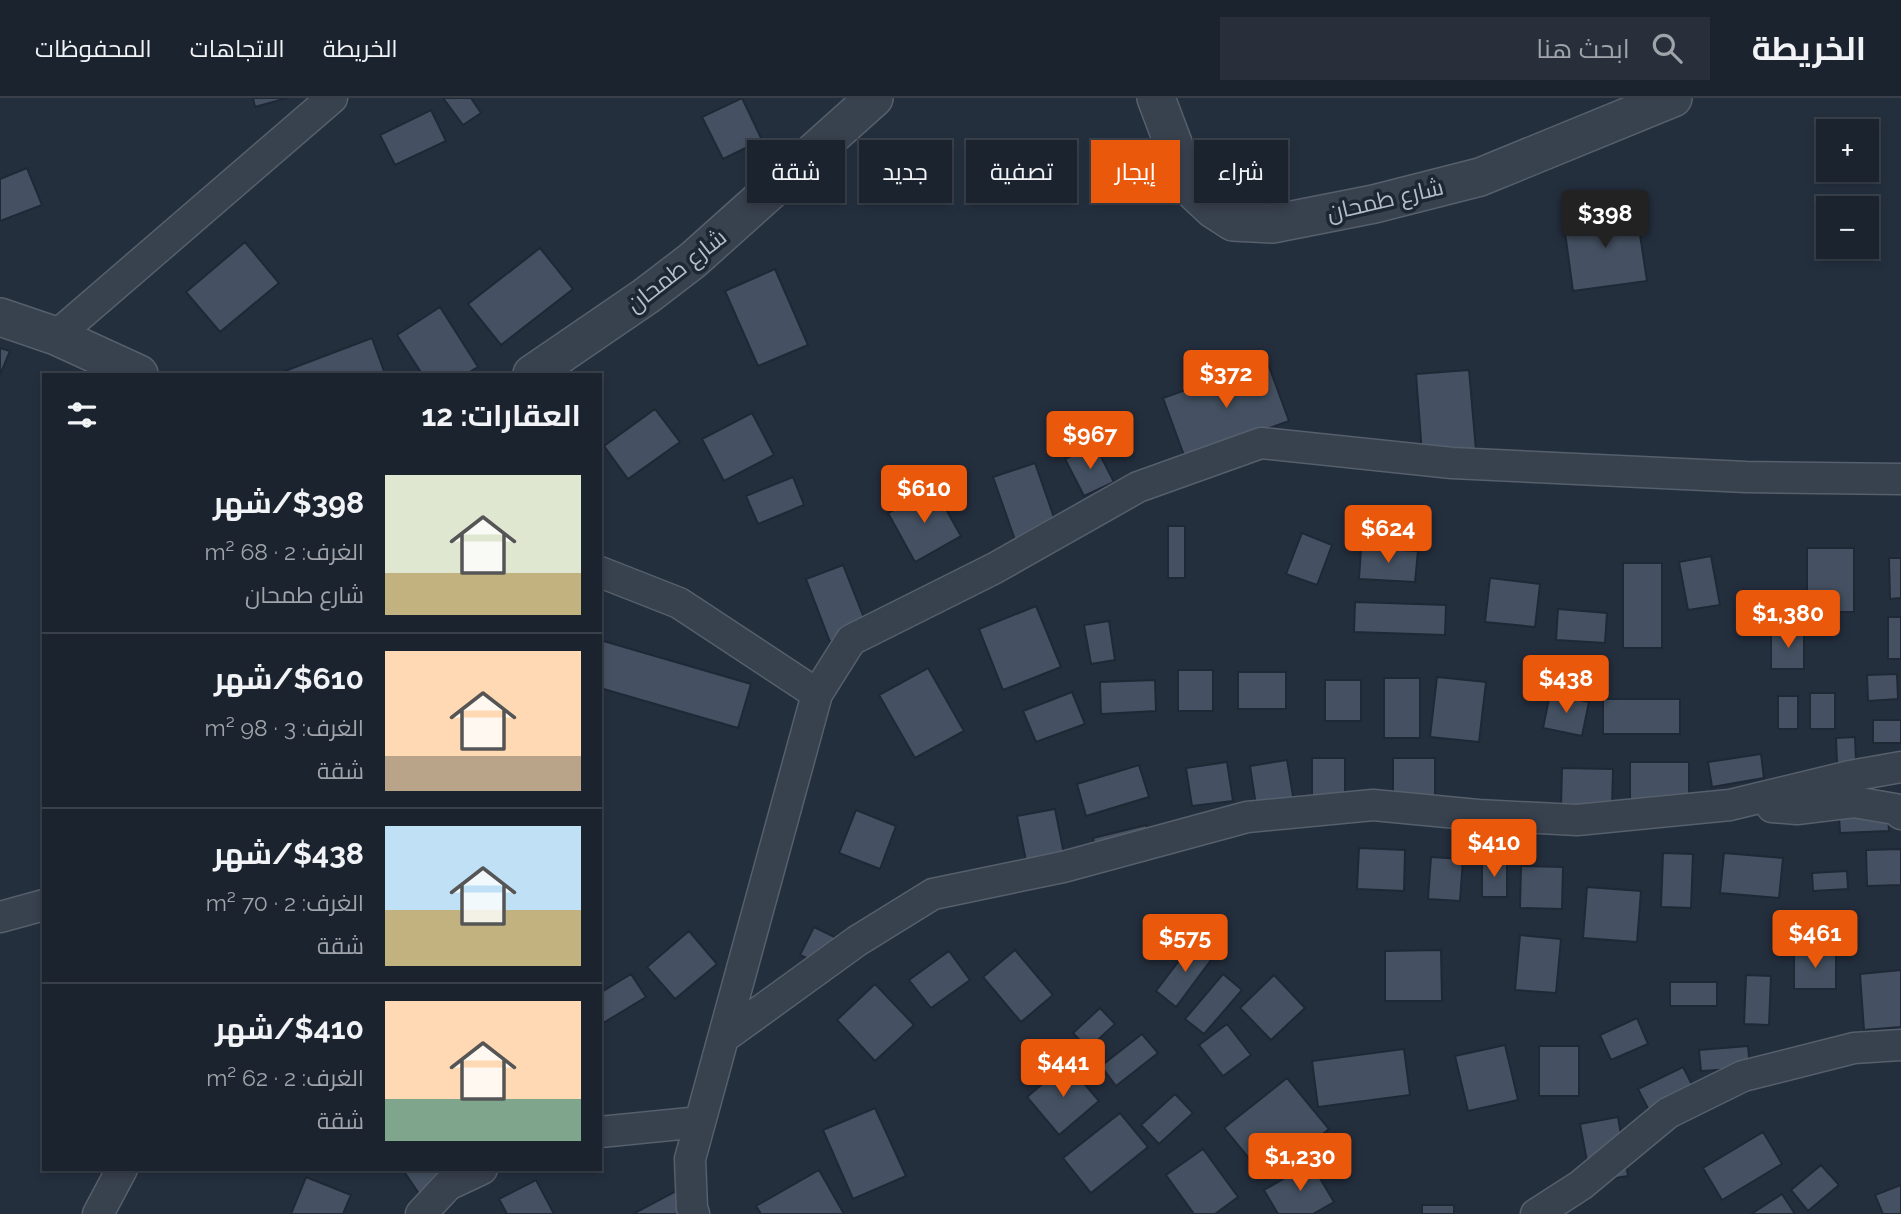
<!DOCTYPE html>
<html lang="ar">
<head>
<meta charset="utf-8">
<style>
  body { margin:0; font-family:Raleway,Cairo,sans-serif; background:#282f3a; color:#f1f3f6; direction:rtl; height:100vh; display:flex; flex-direction:column; font-size:26px; white-space:nowrap }
  * { box-sizing:border-box; margin:0 }
  p { font-size:23px; color:#a0a4aa }
  .icon { flex:none; width:38px; height:38px; fill:none; stroke:currentColor; stroke-width:2; stroke-linecap:round; stroke-linejoin:round }
  .map { position:relative; flex:1; overflow:hidden; direction:ltr }
  .drawer { position:absolute; left:42px; top:275px; width:560px; height:798px; display:flex; flex-direction:column; background:#1b232e; border-radius:0px; box-shadow:0 4px 10px #0003,0 0 0 2px #39404a; direction:rtl }
  .drawer>* { flex:none }
  .hud { position:absolute; left:623px; top:42px; width:665px; height:63px; direction:rtl; display:flex; gap:14px }
  .controls { position:absolute; left:1816px; top:21px; display:grid; gap:14px }
  .controls a { display:grid; place-items:center; width:63px; height:63px; border-radius:0px; background:#1b232e; box-shadow:0 4px 10px #0003,0 0 0 2px #39404a; font-size:35px }
  .price { position:absolute; translate:-50% -60px; padding:0 16px; border-radius:7px; background:#ea580c; color:#fff; font-size:23px; line-height:46px; filter:drop-shadow(0 2px 4px #0008) }
  .price::after { content:''; position:absolute; left:50%; top:42px; width:21px; height:16px; margin-left:-10px; background:inherit; clip-path:polygon(0 0,100% 0,50% 100%) }
  .price.current { background:#222; color:#fff }
  ul { padding:0; list-style:none }
  li { display:flex; align-items:center; gap:21px; height:175px; padding:0 21px }
  li+li { border-top:2px solid #39404a }
  li span { display:grid; place-items:center; flex:none; width:196px; height:140px; border-radius:0px; color:#555 }
  li>.icon { margin-inline-start:auto }
  span .icon { width:84px; height:84px; fill:#fffc; stroke-width:1 }
  li b { font-size:30px }
  h2 { display:flex; justify-content:space-between; align-items:center; height:84px; padding:0 21px; font-size:30px }
  .tag { padding:0 24px; border-radius:0px; background:#1b232e; box-shadow:0 4px 10px #0003,0 0 0 2px #39404a; font-size:24px; line-height:63px }
  .tag.current { background:#ea580c; color:#fff }
  header { display:flex; align-items:center; gap:42px; box-sizing:border-box; height:98px; padding:0 35px; background:#1b232e; border-bottom:2px solid #39404a }
  header strong { font-size:33px }
  nav { display:flex; gap:38px; margin-inline-start:auto; font-size:24px }
  .search { width:490px; height:63px; background:#282f3a; display:flex; align-items:center; gap:18px; box-sizing:border-box; padding:0 24px; border-radius:0px; color:#a0a4aa; font-size:26px }
  .map>svg:first-child { display:block }
  .building { fill:#455162; stroke:#1f2835; stroke-width:2 }
  .lines { fill:none; stroke-linecap:round; stroke-linejoin:round }
  .minor-casing { stroke:#565f6c; stroke-width:33 }
  .tertiary-casing { stroke:#565f6c; stroke-width:40 }
  .minor { stroke:#38414e; stroke-width:30 }
  .tertiary { stroke:#38414e; stroke-width:37 }
  .labels { text-anchor:middle; dominant-baseline:central; stroke-width:7; stroke-linejoin:round; paint-order:stroke }
  .street-label { font-size:23px; fill:#b4bcc9; stroke:#1d2633 }
</style>
</head>
<body>
<header>
<strong>الخريطة</strong>
<div class="search"><svg class="icon" aria-label="search" viewBox="0 0 24 24"><circle cx="10" cy="10" r="6"/><path d="M15 15l6 6"/></svg>ابحث هنا</div>
<nav><a>الخريطة</a><a>الاتجاهات</a><a>المحفوظات</a></nav>
</header>
<div class="map">
<svg width="1901" height="1116" viewBox="0 0 1901 1116">
  <rect width="100%" height="100%" fill="#242f3e"/>
  <!-- building -->
  <path class="building" d="M 253,0 L 287,0 L 255,9 Z
    M 443,0 L 471,0 L 481,15 L 463,27 Z
    M 742,0 L 762,42 L 723,61 L 702,19 Z
    M 431,12 L 446,43 L 395,67 L 380,37 Z
    M 27,70 L 42,107 L 0,123 L 0,81 Z
    M 1636,110 L 1647,183 L 1573,193 L 1563,120 Z
    M 245,144 L 279,185 L 220,234 L 186,194 Z
    M 540,150 L 573,191 L 501,247 L 468,206 Z
    M 775,171 L 808,247 L 758,268 L 725,193 Z
    M 440,209 L 478,269 L 466,276 L 422,276 L 397,237 Z
    M 372,240 L 385,276 L 277,276 Z
    M 0,250 L 10,253 L 0,277 Z
    M 1267,263 L 1289,323 L 1185,360 L 1163,300 Z
    M 1469,272 L 1477,364 L 1423,369 L 1416,276 Z
    M 655,311 L 680,344 L 628,381 L 604,348 Z
    M 752,315 L 774,357 L 724,383 L 702,341 Z
    M 1095,347 L 1114,384 L 1084,398 L 1065,361 Z
    M 1035,365 L 1057,428 L 1015,442 L 993,379 Z
    M 793,379 L 804,407 L 758,426 L 746,398 Z
    M 934,390 L 961,438 L 915,464 L 888,415 Z
    M 1168,428 L 1185,428 L 1185,480 L 1168,480 Z
    M 1302,435 L 1332,447 L 1317,487 L 1286,476 Z
    M 1361,450 L 1418,453 L 1415,484 L 1359,481 Z
    M 1807,450 L 1854,450 L 1854,514 L 1807,514 Z
    M 1711,458 L 1720,507 L 1688,512 L 1679,464 Z
    M 1889,460 L 1901,460 L 1901,500 L 1890,501 Z
    M 1623,465 L 1662,465 L 1662,550 L 1623,550 Z
    M 843,467 L 868,530 L 830,544 L 806,481 Z
    M 1490,480 L 1540,486 L 1535,529 L 1485,524 Z
    M 1355,504 L 1446,507 L 1445,537 L 1354,534 Z
    M 1036,508 L 1061,569 L 1003,592 L 979,531 Z
    M 1558,511 L 1607,515 L 1605,545 L 1556,542 Z
    M 1888,519 L 1901,519 L 1901,561 L 1888,561 Z
    M 1109,523 L 1115,562 L 1091,566 L 1084,527 Z
    M 1771,534 L 1804,534 L 1804,571 L 1771,571 Z
    M 600,542 L 751,586 L 738,630 L 600,590 Z
    M 928,570 L 964,633 L 915,660 L 879,597 Z
    M 1178,572 L 1213,572 L 1213,613 L 1178,613 Z
    M 1238,574 L 1286,574 L 1286,611 L 1238,611 Z
    M 1897,576 L 1898,601 L 1868,603 L 1867,577 Z
    M 1437,579 L 1486,584 L 1479,644 L 1430,639 Z
    M 1384,580 L 1420,580 L 1420,640 L 1384,640 Z
    M 1155,582 L 1156,613 L 1101,616 L 1100,584 Z
    M 1325,582 L 1361,582 L 1361,623 L 1325,623 Z
    M 1072,594 L 1085,626 L 1036,644 L 1023,613 Z
    M 1810,595 L 1835,595 L 1835,631 L 1810,631 Z
    M 1550,596 L 1589,604 L 1582,638 L 1543,630 Z
    M 1778,598 L 1798,598 L 1798,631 L 1778,631 Z
    M 1603,601 L 1680,601 L 1680,636 L 1603,636 Z
    M 1873,622 L 1901,622 L 1901,645 L 1873,645 Z
    M 1855,639 L 1856,664 L 1837,665 L 1836,640 Z
    M 1761,656 L 1764,680 L 1712,689 L 1708,664 Z
    M 1312,660 L 1345,660 L 1345,709 L 1312,709 Z
    M 1393,660 L 1435,660 L 1435,711 L 1393,711 Z
    M 1287,662 L 1296,716 L 1258,721 L 1250,668 Z
    M 1227,664 L 1233,703 L 1192,708 L 1186,670 Z
    M 1630,664 L 1689,664 L 1689,714 L 1630,716 Z
    M 1139,667 L 1149,699 L 1086,718 L 1077,686 Z
    M 1562,670 L 1613,671 L 1612,711 L 1561,710 Z
    M 1055,711 L 1065,761 L 1027,768 L 1017,718 Z
    M 856,712 L 896,728 L 880,771 L 839,755 Z
    M 1888,716 L 1889,733 L 1840,735 L 1839,718 Z
    M 1146,727 L 1153,753 L 1099,766 L 1093,740 Z
    M 1359,750 L 1405,752 L 1404,793 L 1357,791 Z
    M 1901,751 L 1901,787 L 1867,788 L 1866,752 Z
    M 1663,755 L 1693,756 L 1691,810 L 1661,809 Z
    M 1724,755 L 1783,760 L 1779,800 L 1720,795 Z
    M 1431,759 L 1463,761 L 1460,803 L 1428,801 Z
    M 1482,762 L 1507,762 L 1507,799 L 1482,799 Z
    M 1521,768 L 1563,769 L 1562,811 L 1520,810 Z
    M 1847,773 L 1848,791 L 1813,793 L 1812,775 Z
    M 1587,789 L 1641,793 L 1637,844 L 1583,840 Z
    M 814,829 L 847,845 L 834,873 L 800,857 Z
    M 689,833 L 717,866 L 675,901 L 647,869 Z
    M 1520,837 L 1561,841 L 1556,895 L 1515,892 Z
    M 1194,843 L 1214,858 L 1176,909 L 1156,893 Z
    M 1015,852 L 1053,897 L 1021,924 L 983,879 Z
    M 1441,852 L 1442,903 L 1385,903 L 1385,853 Z
    M 949,853 L 970,882 L 931,910 L 909,882 Z
    M 1794,853 L 1836,853 L 1836,891 L 1794,891 Z
    M 1901,872 L 1901,929 L 1864,932 L 1860,876 Z
    M 631,876 L 646,899 L 600,927 L 600,895 Z
    M 1223,876 L 1242,892 L 1204,936 L 1185,921 Z
    M 1274,877 L 1305,910 L 1271,942 L 1240,910 Z
    M 1746,877 L 1771,878 L 1769,927 L 1744,926 Z
    M 1670,884 L 1717,884 L 1717,908 L 1670,908 Z
    M 875,886 L 914,927 L 875,963 L 837,922 Z
    M 1100,910 L 1115,926 L 1088,951 L 1073,935 Z
    M 1637,920 L 1648,946 L 1611,962 L 1600,937 Z
    M 1227,926 L 1251,957 L 1223,978 L 1199,947 Z
    M 1142,936 L 1158,955 L 1116,988 L 1101,968 Z
    M 1505,947 L 1518,1002 L 1468,1013 L 1455,958 Z
    M 1539,948 L 1579,948 L 1579,998 L 1539,998 Z
    M 1748,948 L 1750,970 L 1701,973 L 1699,952 Z
    M 1404,951 L 1410,997 L 1318,1009 L 1312,963 Z
    M 1067,965 L 1099,1003 L 1059,1037 L 1027,999 Z
    M 1683,969 L 1703,1008 L 1658,1030 L 1638,991 Z
    M 1287,980 L 1329,1031 L 1266,1081 L 1224,1030 Z
    M 1175,996 L 1193,1015 L 1159,1046 L 1141,1027 Z
    M 875,1010 L 906,1078 L 853,1101 L 823,1032 Z
    M 1120,1015 L 1148,1049 L 1091,1095 L 1063,1060 Z
    M 1618,1019 L 1628,1078 L 1591,1084 L 1580,1026 Z
    M 1763,1034 L 1782,1066 L 1722,1102 L 1703,1070 Z
    M 1203,1051 L 1238,1099 L 1215,1116 L 1194,1116 L 1166,1077 Z
    M 1311,1065 L 1334,1104 L 1313,1116 L 1278,1116 L 1264,1092 Z
    M 1821,1067 L 1839,1087 L 1808,1113 L 1791,1092 Z
    M 405,1071 L 443,1071 L 454,1087 L 426,1106 L 403,1072 Z
    M 819,1072 L 844,1116 L 761,1116 L 756,1108 Z
    M 306,1079 L 351,1097 L 343,1116 L 291,1116 Z
    M 536,1082 L 554,1116 L 507,1116 L 499,1101 Z
    M 1901,1087 L 1901,1116 L 1883,1116 L 1875,1097 Z
    M 676,1093 L 688,1116 L 633,1116 Z
    M 1782,1096 L 1795,1116 L 1751,1116 Z
    M 1422,1107 L 1454,1107 L 1454,1116 L 1422,1116 Z"/>
  <g class="lines">
    <!-- minor casing -->
    <g class="minor-casing">
      <path id="minor" d="M 56,238 L 332,0
        M 600,474 L 679,505 L 817,596
        M 1772,709 L 1797,711 L 1854,704 L 1895,711 L 1901,716
        M 0,819 L 44,807
        M 723,940 L 857,843 L 933,796 L 1063,769 L 1247,719 L 1373,707 L 1478,717 L 1577,722 L 1730,707 L 1850,678 L 1901,669
        M 600,1034 L 700,1024
        M 98,1116 L 122,1071
        M 421,1116 L 448,1087 L 482,1071
        M 694,1116 L 692,1110 L 690,1061 L 817,596 L 851,542 L 995,470 L 1138,389 L 1261,345 L 1452,365 L 1746,379 L 1901,381
        M 1536,1116 L 1581,1087 L 1668,1015 L 1743,978 L 1854,950 L 1901,947"/>
    </g>
    <!-- tertiary casing -->
    <g class="tertiary-casing">
      <path id="tertiary" d="M 1156,0 L 1179,61 L 1195,94 L 1213,111 L 1233,124 L 1272,126 L 1374,106 L 1480,79 L 1673,0
        M 0,219 L 56,238 L 139,276
        M 532,276 L 646,198 L 693,162 L 874,0"/>
    </g>
    <!-- minor -->
    <use href="#minor" class="minor"/>
    <!-- tertiary -->
    <use href="#tertiary" class="tertiary"/>
  </g>
  <g class="labels">
    <!-- street labels -->
    <g class="street-label">
      <text transform="translate(1385 101) rotate(-13)">شارع طمحان</text>
      <text transform="translate(676 172) rotate(-38)">شارع طمحان</text>
    </g>
  </g>
</svg>
<div class="controls">
<a>+</a>
<a>−</a>
</div>
<b class="price current" style="left:1605px;top:152px">$398</b>
<b class="price" style="left:1226px;top:312px">$372</b>
<b class="price" style="left:1090px;top:373px">$967</b>
<b class="price" style="left:924px;top:427px">$610</b>
<b class="price" style="left:1388px;top:467px">$624</b>
<b class="price" style="left:1788px;top:552px">$1,380</b>
<b class="price" style="left:1566px;top:617px">$438</b>
<b class="price" style="left:1494px;top:781px">$410</b>
<b class="price" style="left:1815px;top:872px">$461</b>
<b class="price" style="left:1185px;top:876px">$575</b>
<b class="price" style="left:1063px;top:1001px">$441</b>
<b class="price" style="left:1300px;top:1095px">$1,230</b>
<div class="hud">
<a class="tag">شراء</a>
<a class="tag current">إيجار</a>
<a class="tag">تصفية</a>
<a class="tag">جديد</a>
<a class="tag">شقة</a>
</div>
<section class="drawer">
<h2>العقارات: 12<svg class="icon" aria-label="filters" viewBox="0 0 24 24"><path d="M4 7h16M4 17h16"/><circle cx="9" cy="7" r="2"/><circle cx="15" cy="17" r="2"/></svg></h2>
<ul>
<li><span style="background:linear-gradient(#dfe7d0 70%,#c2b280 0)"><svg class="icon" aria-label="home" viewBox="0 0 24 24"><path d="M3 11l9-7 9 7M6 9v11h12V9"/></svg></span><div><b>$398/شهر</b><p>الغرف: 2 · 68 m²</p><p>شارع طمحان</p></div></li>
<li><span style="background:linear-gradient(#ffd9b3 75%,#b9a48a 0)"><svg class="icon" aria-label="home" viewBox="0 0 24 24"><path d="M3 11l9-7 9 7M6 9v11h12V9"/></svg></span><div><b>$610/شهر</b><p>الغرف: 3 · 98 m²</p><p>شقة</p></div></li>
<li><span style="background:linear-gradient(#bfe0f5 60%,#c2b280 0)"><svg class="icon" aria-label="home" viewBox="0 0 24 24"><path d="M3 11l9-7 9 7M6 9v11h12V9"/></svg></span><div><b>$438/شهر</b><p>الغرف: 2 · 70 m²</p><p>شقة</p></div></li>
<li><span style="background:linear-gradient(#ffd9b3 70%,#7fa58c 0)"><svg class="icon" aria-label="home" viewBox="0 0 24 24"><path d="M3 11l9-7 9 7M6 9v11h12V9"/></svg></span><div><b>$410/شهر</b><p>الغرف: 2 · 62 m²</p><p>شقة</p></div></li>
</ul>
</section>
</div>
</body>
</html>
